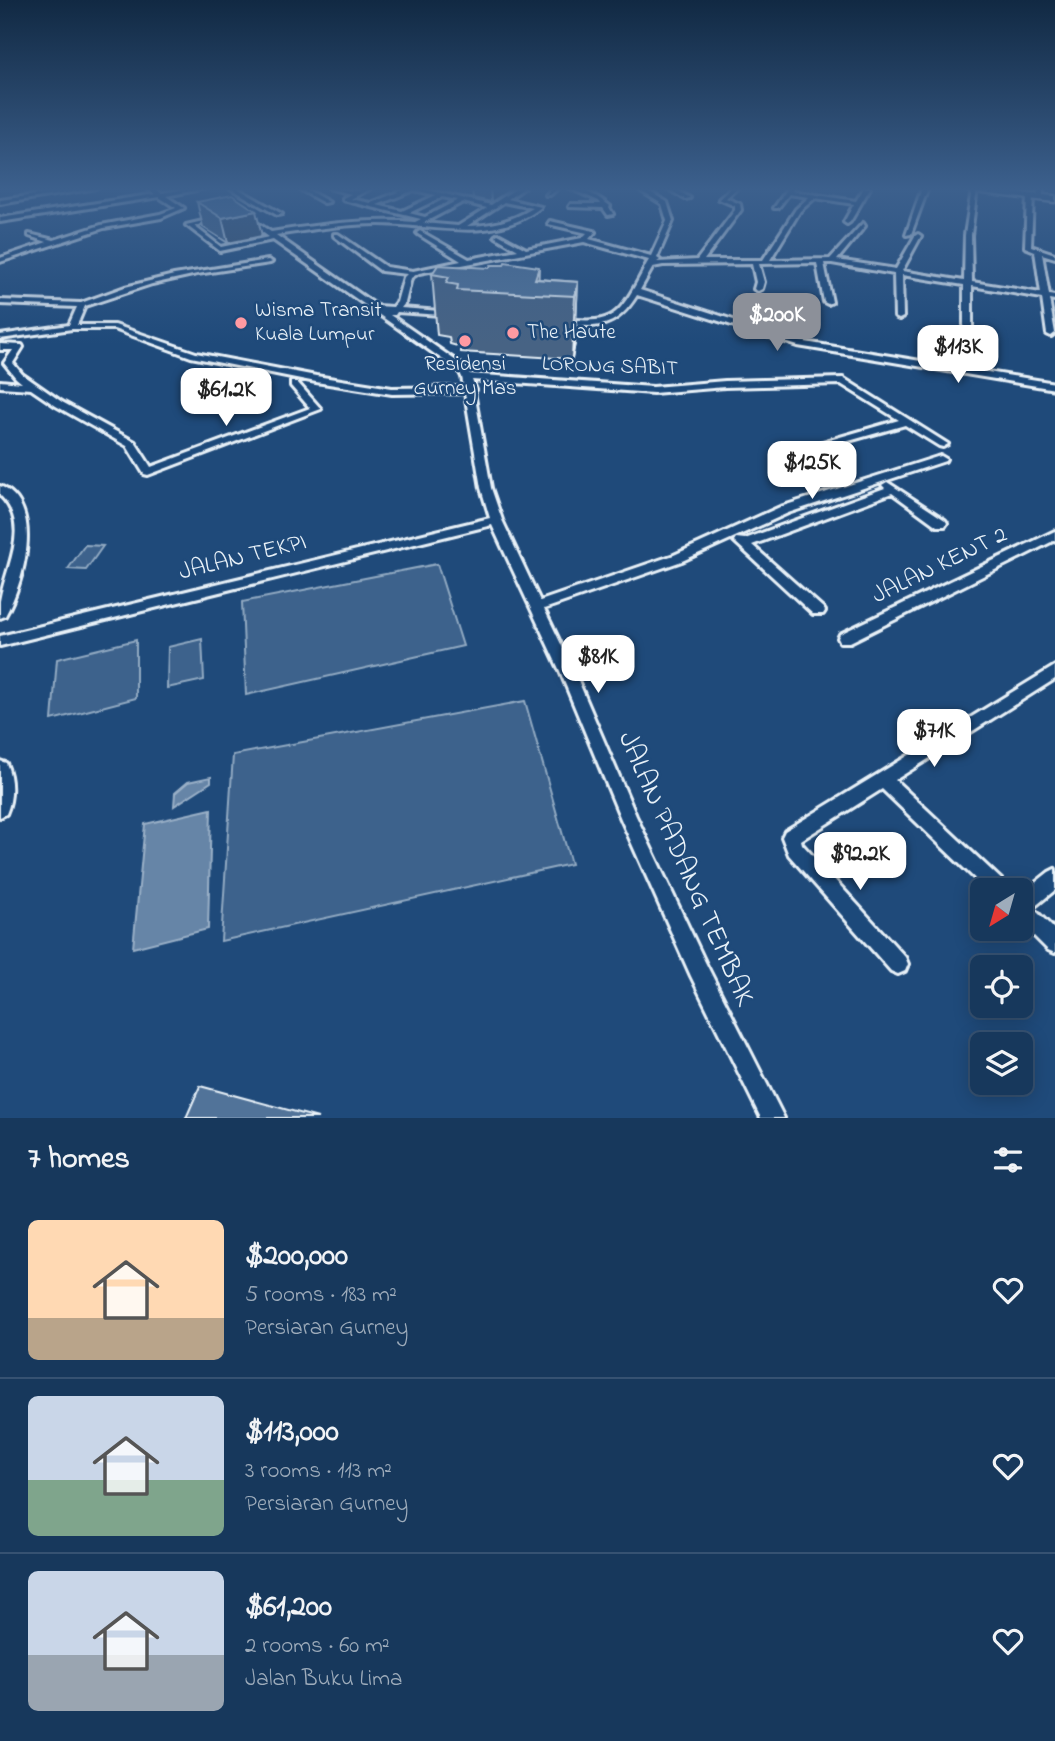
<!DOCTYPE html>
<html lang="en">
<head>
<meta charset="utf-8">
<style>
  body { margin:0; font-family:"Indie Flower",sans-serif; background:#203f62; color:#f1f3f6; height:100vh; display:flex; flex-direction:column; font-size:26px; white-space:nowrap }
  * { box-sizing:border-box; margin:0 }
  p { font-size:23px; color:#9eacbb }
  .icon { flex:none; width:38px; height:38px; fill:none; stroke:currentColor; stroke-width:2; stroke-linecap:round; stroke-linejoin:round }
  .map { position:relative; height:1118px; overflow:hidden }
  .panel { display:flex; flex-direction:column; background:#17385c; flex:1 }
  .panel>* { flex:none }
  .needle { width:46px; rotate:217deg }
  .buttons { position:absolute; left:970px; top:878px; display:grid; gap:14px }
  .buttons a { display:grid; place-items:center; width:63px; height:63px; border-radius:10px; background:#17385c; box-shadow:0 4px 18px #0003,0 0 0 2px #365272; font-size:35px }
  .price { position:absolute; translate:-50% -60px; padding:0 16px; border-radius:14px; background:#fff; color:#222; font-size:23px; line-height:46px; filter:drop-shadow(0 2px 4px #0008) }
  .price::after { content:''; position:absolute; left:50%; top:42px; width:21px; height:16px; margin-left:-10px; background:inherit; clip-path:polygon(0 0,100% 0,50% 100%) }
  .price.on { background:#8c9099; color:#fff }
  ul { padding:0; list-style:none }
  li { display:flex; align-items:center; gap:21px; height:175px; padding:0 28px }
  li+li { border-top:2px solid #365272 }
  li span { display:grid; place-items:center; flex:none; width:196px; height:140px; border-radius:10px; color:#555 }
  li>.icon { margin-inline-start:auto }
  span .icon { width:84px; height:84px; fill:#fffc; stroke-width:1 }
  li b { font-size:30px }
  h2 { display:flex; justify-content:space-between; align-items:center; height:84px; padding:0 28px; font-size:30px }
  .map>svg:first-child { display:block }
  .green { fill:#3c628c; stroke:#92aac2; stroke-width:2 }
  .water { fill:#6685a7; stroke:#9ab0c7; stroke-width:2 }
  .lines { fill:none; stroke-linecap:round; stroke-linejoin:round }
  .street-casing { stroke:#e8f1f8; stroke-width:6 }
  .secondary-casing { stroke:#e8f1f8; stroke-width:5 }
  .street { fill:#1f4a7a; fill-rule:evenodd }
  .secondary { fill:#1f4a7a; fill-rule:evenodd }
  .wall { fill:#466384; stroke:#e8f1f8; stroke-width:2 }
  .shaded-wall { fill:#39506b; stroke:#e8f1f8; stroke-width:2 }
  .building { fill:#517399; stroke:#e8f1f8; stroke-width:2 }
  .poi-dot { fill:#ff9aa2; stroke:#1f4a7a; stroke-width:2.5 }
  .labels { text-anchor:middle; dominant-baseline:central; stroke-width:5; stroke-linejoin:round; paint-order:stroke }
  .far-poi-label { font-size:21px; fill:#e8f1f8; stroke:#1f4a7a; text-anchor:start }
  .far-street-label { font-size:21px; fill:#e8f1f8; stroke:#1f4a7a }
  .street-label { font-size:24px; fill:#e8f1f8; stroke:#1f4a7a }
  .near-street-label { font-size:28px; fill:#e8f1f8; stroke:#1f4a7a }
</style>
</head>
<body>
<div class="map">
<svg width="1055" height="1118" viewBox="0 0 1055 1118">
  <rect width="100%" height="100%" fill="#1f4a7a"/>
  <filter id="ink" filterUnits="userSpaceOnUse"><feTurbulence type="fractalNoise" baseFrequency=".0143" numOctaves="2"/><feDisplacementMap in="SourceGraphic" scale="14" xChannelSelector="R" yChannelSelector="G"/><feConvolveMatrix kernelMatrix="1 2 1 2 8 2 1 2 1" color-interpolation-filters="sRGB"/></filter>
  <g filter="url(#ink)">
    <!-- green -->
    <path class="green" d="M 85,545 L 103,546 L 86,570 L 68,569 Z
      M 437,564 L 463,646 L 246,695 L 242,602 Z
      M 202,639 L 204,680 L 167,688 L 168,647 Z
      M 136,640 L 136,698 L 52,720 L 57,659 Z
      M 525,701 L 571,864 L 221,941 L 233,755 Z"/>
    <!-- water -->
    <path class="water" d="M 211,777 L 211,782 L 174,806 L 175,793 L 188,782 Z
      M 211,809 L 208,929 L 133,948 L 145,824 Z"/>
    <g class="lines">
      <!-- street casing -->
      <g class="street-casing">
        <path id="street" d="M 83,188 L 96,188 L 0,204 L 0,200 Z
          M 147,188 L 154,188 L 161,193 L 193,188 L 206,188 L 166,196 L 184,208 L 161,218 L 104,228 L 0,262 L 0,258 L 47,242 L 29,236 L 29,234 L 54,240 L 101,225 L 160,214 L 176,208 L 159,197 L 0,222 L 0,218 L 155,194 Z
          M 230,188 L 237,188 L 282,214 L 277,215 Z
          M 297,188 L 304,188 L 329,202 L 324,203 Z
          M 329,188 L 356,191 L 364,188 L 371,188 L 351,199 L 371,203 L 408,188 L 420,188 L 491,205 L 517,188 L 524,188 L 508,199 L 541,207 C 494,245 433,224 379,224 C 344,224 310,230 276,235 L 377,306 L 393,307 L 397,302 L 404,277 L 407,274 L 381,271 L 334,236 L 334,234 L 338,234 L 386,267 L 413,271 L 461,261 L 418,234 L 417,233 L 420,231 L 469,259 L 518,250 L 496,237 L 495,236 L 498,234 L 526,249 L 582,238 L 587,233 L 548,224 L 550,221 L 594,231 L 595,232 L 589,239 L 651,256 L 667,221 L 662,204 L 636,188 L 643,188 L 667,202 L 673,221 L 657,258 L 660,260 L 657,262 L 697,260 L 735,210 L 735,206 L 719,199 L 731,188 L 737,188 L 726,198 L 740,204 L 741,210 L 704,260 L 763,260 L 796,209 L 809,197 L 789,194 L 778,208 L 774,208 L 788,188 L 794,188 L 792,191 L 856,201 L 864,188 L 870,188 L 850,222 L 847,224 L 844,222 L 854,204 L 815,198 L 800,211 L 770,260 L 830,259 L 863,223 L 865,226 L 837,260 L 896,269 L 915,236 L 918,234 L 921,236 L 902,271 L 964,281 L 965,235 L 972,189 L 977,188 L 971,235 L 972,282 L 1041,293 L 1035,251 L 1025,247 L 1027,196 L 1030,194 L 1033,196 L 1031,246 L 1055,254 L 1055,258 L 1042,254 L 1049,295 L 1055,296 L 1055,300 L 1049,299 L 1055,333 L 1051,336 L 1047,334 L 1042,298 L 972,286 L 972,332 L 968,334 L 964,332 L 964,285 L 902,275 L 903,317 L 899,319 L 895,317 L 894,274 L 832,263 L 824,263 L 832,302 L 828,304 L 824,302 L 817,263 L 759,264 L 764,282 L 762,289 L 758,291 L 754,289 L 756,282 L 752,264 L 663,265 L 653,267 L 640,290 L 799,341 L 1055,383 L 1055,389 L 798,346 L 637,295 C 616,329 597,329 559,323 L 558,321 L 562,319 C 609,323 616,321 639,279 C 643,272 645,266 649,260 L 584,242 L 419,273 L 411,278 L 405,303 L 401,308 L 453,312 L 456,312 L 456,316 L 397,312 L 395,315 L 390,315 L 465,367 L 470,374 L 653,387 L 725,381 L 843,378 L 948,444 L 943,447 L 939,446 L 905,425 L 810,452 L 802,452 L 802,448 L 899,420 L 841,384 L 725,387 L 653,393 L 472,380 L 476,390 L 474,392 L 491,488 L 502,520 L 540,601 L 674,555 L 780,507 L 937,457 L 941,456 L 946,459 L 945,461 L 788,513 L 682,561 L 544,609 L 574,671 L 636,816 L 705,962 L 784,1118 L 761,1118 L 691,976 L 621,819 L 560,671 L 492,525 L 0,646 L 0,636 L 490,518 L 481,488 L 465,393 L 392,394 L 316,382 L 191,357 L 114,329 L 72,329 L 0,339 L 0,335 L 69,325 L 77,307 L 0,304 L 0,300 L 81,303 L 125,287 L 174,275 L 268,260 L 272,262 L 270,263 L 197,274 L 152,284 L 85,306 L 77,325 L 115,325 L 196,353 L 316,376 L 392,388 L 464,387 L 462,377 L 459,371 L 273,240 L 220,251 L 186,225 L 220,217 L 220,219 L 194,226 L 221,247 L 269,237 L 243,218 L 245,215 L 271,232 C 319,225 366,218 415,222 L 421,219 L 343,200 L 343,198 L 351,194 ZM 414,190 L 436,195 L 402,211 L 377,205 ZM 442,197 L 458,200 L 425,217 L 409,213 ZM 463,202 L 487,208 L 458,226 L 423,223 ZM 504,202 L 533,208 C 511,221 492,226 467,226 Z
          M 552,188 L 558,188 L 550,195 L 546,195 Z
          M 569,188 C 584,188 599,197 610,206 L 609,207 L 613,214 L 608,215 L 603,208 L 569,207 L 571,204 L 601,204 L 599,201 Z
          M 667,188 L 674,188 L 690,198 L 685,199 Z
          M 922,188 L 928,188 L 911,234 L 906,235 Z
          M 1037,188 L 1043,188 L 1043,198 L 1038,197 Z
          M 0,344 L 22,345 L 23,347 L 13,363 L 22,374 L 62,402 L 135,442 L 151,467 L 310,408 L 291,386 L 291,382 L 297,382 L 321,409 L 148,475 L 144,474 L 127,446 L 56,406 L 31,389 L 0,387 L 0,381 L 22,383 L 16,378 L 4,363 L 13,350 L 0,350 Z
          M 887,482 L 945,520 L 947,523 L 945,526 L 937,526 L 892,493 L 752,545 L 823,608 L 825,611 L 823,614 L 813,614 L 734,541 L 736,538 L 745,539 L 885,488 L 882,485 Z
          M 0,486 C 46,505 23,585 5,616 L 0,618 C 0,612 0,606 0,601 C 6,565 32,526 0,495 Z
          M 1055,531 L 1055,540 L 850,642 L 840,642 L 838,638 L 840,634 Z
          M 1055,666 L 1055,679 L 895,780 L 1007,885 L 1010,891 L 988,891 L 882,789 L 801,840 L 802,844 L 905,957 L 908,964 L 905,971 L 898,974 L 891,971 L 789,855 L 782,837 L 785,831 Z
          M 0,761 L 6,763 C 13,779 13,798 6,814 L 0,817 Z
          M 1055,869 L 1055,890 L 1033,908 L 1055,930 L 1055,953 L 1048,950 L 1020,922 L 1020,895 L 1049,872 Z"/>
      </g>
      <!-- secondary casing -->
      <g class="secondary-casing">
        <path id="secondary" d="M 963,188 L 1055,196 L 1055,202 L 967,191 Z"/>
      </g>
      <!-- street -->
      <use href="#street" class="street"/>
      <!-- secondary -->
      <use href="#secondary" class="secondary"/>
    </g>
    <!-- wall -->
    <path class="wall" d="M 472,188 L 512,188 L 491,202 L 473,198 Z
      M 197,202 L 262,236 L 228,243 L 203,227 Z
      M 504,265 L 539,279 L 578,282 L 575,343 L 572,359 L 461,352 L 461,347 L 450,344 L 449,337 L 437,335 L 432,274 L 489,268 Z"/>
    <!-- shaded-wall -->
    <path class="shaded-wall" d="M 490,188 L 512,188 L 491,202 Z
      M 256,211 L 262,236 L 228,243 L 222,218 Z
      M 539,267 L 538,294 L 535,279 Z
      M 578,282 L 575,343 L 572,359 L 575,296 Z"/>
    <!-- building -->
    <path class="building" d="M 232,195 L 256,211 L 222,218 L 197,202 Z
      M 505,262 L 539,267 L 535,279 L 578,282 L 575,296 L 457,290 L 458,285 L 446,283 L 449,277 L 432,274 L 438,265 L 489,268 L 491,265 L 504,265 Z
      M 200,1086 L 318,1118 L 186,1118 Z"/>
  </g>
  <!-- sky -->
  <linearGradient id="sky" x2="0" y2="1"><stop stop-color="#112943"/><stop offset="0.55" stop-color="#3c608d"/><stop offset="1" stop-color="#3c608d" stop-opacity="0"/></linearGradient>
  <rect width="1055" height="344" fill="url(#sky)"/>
  <!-- markers -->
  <g class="poi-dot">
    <circle cx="241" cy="323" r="7"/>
    <circle cx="513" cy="333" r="7"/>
    <circle cx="465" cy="341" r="7"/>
  </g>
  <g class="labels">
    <!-- far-poi labels -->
    <g class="far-poi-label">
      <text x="255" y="311">Wisma Transit<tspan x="255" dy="24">Kuala Lumpur</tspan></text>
      <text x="527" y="333">The Haute</text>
      <text x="465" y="365" text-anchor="middle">Residensi<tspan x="465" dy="24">Gurney Mas</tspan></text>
    </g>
    <!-- far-street labels -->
    <g class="far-street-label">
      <text transform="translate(610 367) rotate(2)">LORONG SABIT</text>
    </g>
    <!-- street labels -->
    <g class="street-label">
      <text transform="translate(243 558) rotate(-14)">JALAN TEKPI</text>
      <text transform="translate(940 566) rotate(-26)">JALAN KENT 2</text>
    </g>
    <!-- near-street labels -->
    <g class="near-street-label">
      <text transform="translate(685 869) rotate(66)">JALAN PADANG TEMBAK</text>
    </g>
  </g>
</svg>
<div class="buttons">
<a><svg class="needle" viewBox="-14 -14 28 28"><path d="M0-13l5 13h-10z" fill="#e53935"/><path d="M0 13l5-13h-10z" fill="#9eacbb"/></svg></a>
<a><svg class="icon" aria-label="locate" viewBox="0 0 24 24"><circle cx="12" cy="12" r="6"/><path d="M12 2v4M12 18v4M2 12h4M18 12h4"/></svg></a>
<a><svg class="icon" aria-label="layers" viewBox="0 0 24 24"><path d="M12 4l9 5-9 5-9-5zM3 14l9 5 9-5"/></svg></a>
</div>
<b class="price on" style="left:777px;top:353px">$200K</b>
<b class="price" style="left:958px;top:385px">$113K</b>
<b class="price" style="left:226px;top:428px">$61.2K</b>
<b class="price" style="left:812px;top:501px">$125K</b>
<b class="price" style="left:598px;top:695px">$81K</b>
<b class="price" style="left:934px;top:769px">$71K</b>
<b class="price" style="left:860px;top:892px">$92.2K</b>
</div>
<section class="panel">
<h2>7 homes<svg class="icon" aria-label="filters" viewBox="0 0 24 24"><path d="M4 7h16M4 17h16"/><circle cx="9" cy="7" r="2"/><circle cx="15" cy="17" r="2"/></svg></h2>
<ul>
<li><span style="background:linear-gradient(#ffd9b3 70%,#b9a48a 0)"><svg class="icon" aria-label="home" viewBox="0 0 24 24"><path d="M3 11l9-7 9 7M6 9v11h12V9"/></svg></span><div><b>$200,000</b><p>5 rooms · 183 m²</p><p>Persiaran Gurney</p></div><svg class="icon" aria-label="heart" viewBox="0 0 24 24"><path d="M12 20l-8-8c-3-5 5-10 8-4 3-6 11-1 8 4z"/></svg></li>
<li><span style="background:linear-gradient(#c9d6e8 60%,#7fa58c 0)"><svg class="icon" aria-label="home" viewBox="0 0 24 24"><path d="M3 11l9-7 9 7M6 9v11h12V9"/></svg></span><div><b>$113,000</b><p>3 rooms · 113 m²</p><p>Persiaran Gurney</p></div><svg class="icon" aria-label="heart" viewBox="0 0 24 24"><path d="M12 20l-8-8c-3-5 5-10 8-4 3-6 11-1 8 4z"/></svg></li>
<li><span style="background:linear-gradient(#c9d6e8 60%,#9aa5b1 0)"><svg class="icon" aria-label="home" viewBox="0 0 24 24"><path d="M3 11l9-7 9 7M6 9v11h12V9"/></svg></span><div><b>$61,200</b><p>2 rooms · 60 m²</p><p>Jalan Buku Lima</p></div><svg class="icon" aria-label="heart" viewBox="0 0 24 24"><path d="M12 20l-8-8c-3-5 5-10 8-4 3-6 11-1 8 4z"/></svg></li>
</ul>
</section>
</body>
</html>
